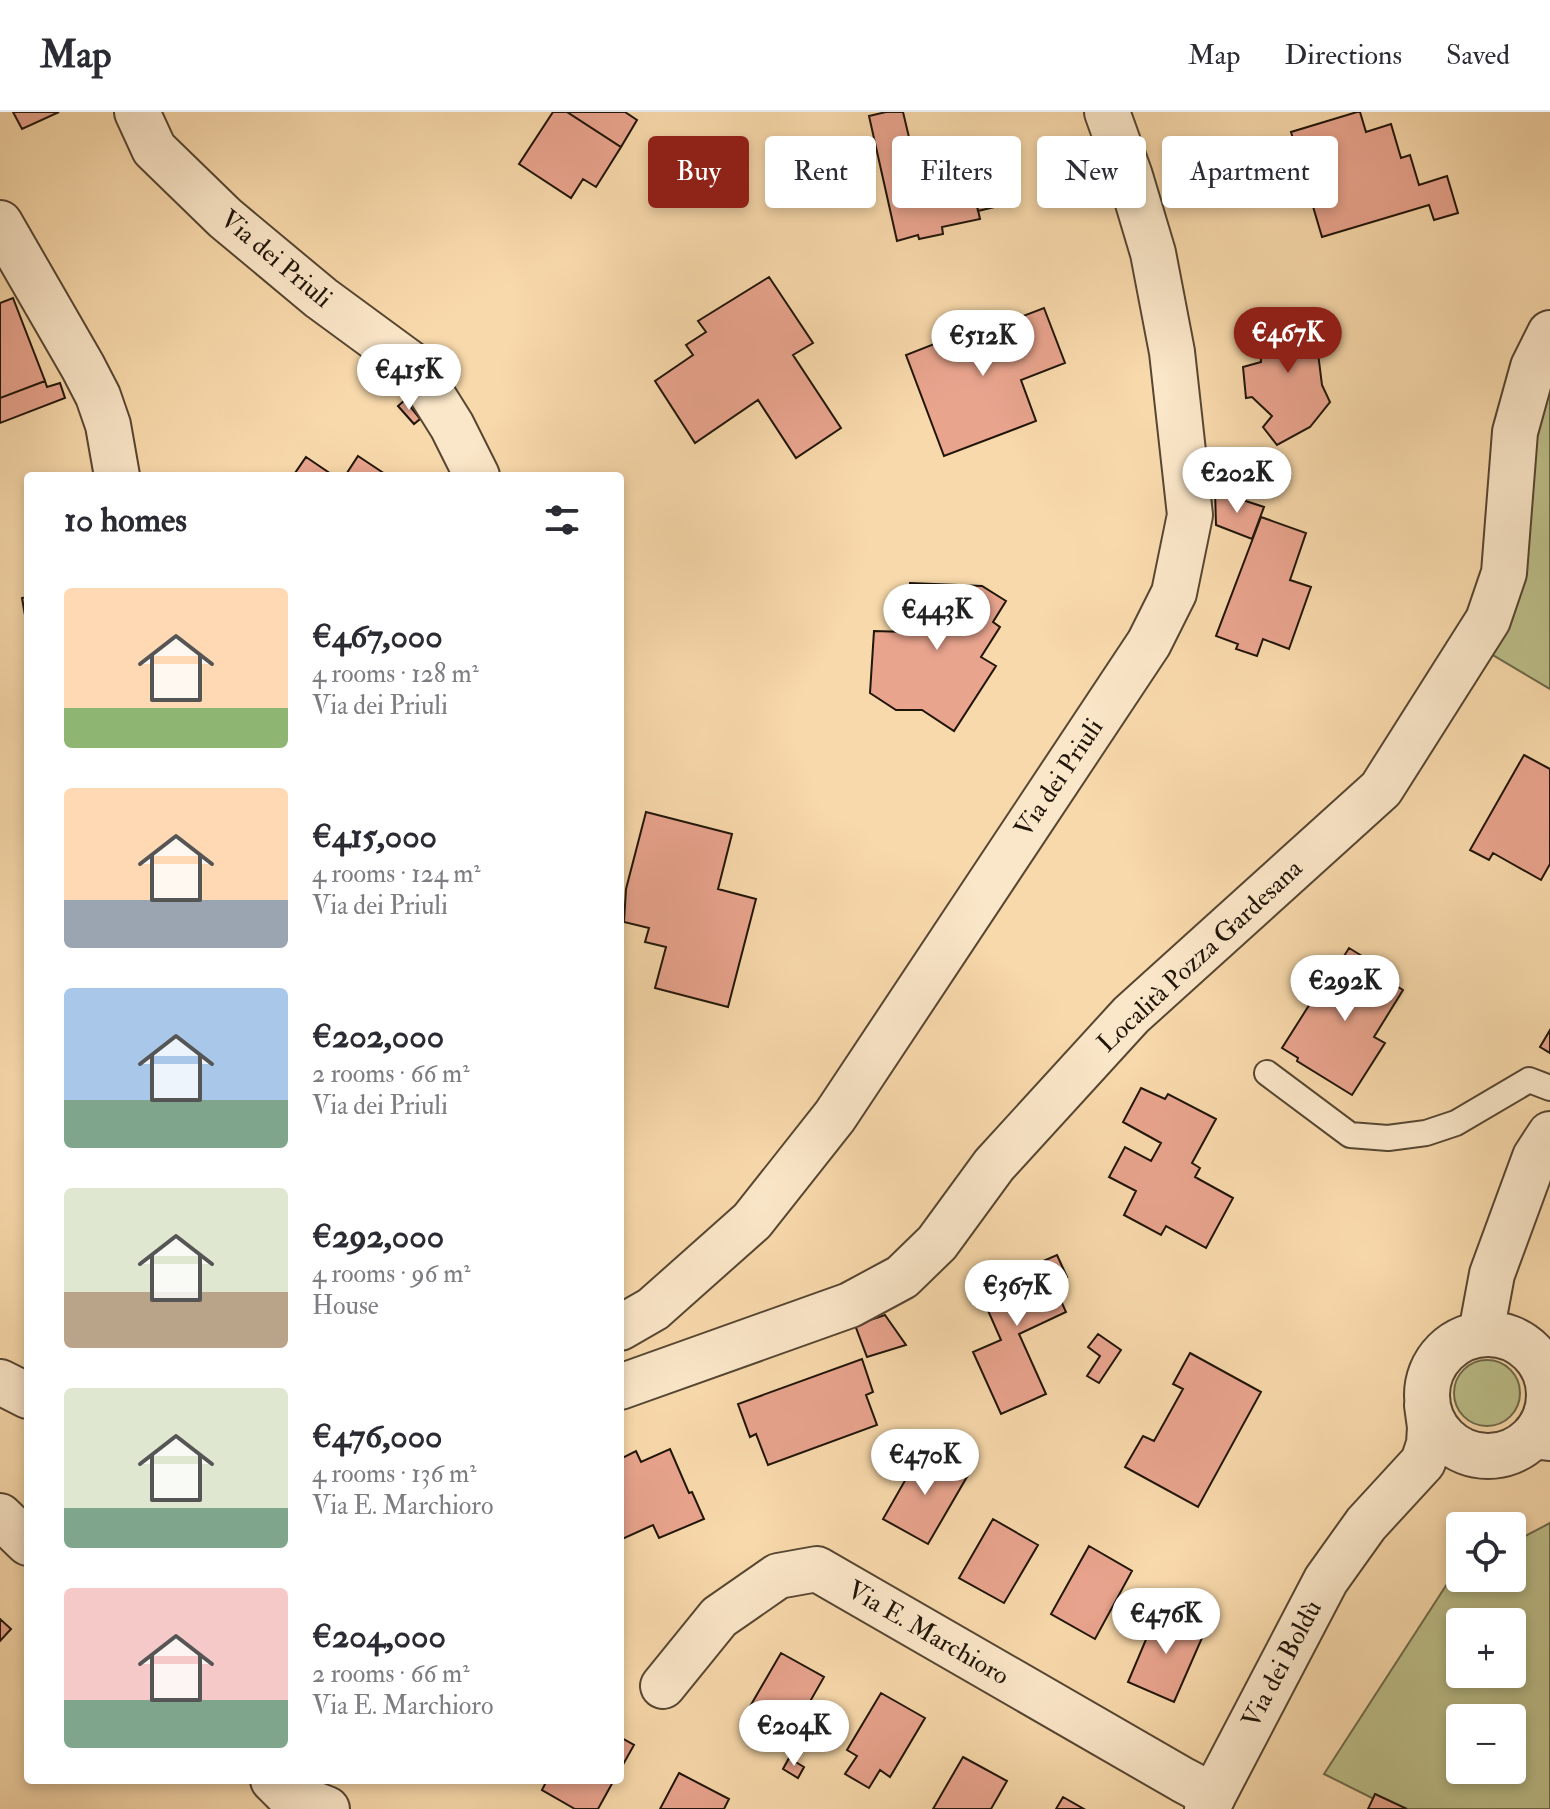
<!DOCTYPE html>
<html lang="en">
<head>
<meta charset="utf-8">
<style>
  body { margin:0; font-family:"IM FELL Double Pica",serif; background:#f2f2f3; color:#2b2b33; height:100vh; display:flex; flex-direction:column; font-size:30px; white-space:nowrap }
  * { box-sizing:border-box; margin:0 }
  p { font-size:26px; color:#7c7c81 }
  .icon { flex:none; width:44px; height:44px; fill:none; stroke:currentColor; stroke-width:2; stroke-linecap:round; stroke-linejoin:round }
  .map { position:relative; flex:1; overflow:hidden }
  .panel { position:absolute; left:24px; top:360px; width:600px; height:1312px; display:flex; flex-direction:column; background:#fff; border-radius:8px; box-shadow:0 4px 12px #0003 }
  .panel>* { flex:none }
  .hud { position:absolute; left:648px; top:24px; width:760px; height:72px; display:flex; gap:16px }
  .buttons { position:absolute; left:1446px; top:1400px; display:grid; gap:16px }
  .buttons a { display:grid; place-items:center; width:80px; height:80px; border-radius:8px; background:#fff; box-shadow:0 4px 12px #0003; font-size:40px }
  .price { position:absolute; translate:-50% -68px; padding:0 18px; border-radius:28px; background:#fff; color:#222; font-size:26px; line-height:52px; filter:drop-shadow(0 2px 4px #0008) }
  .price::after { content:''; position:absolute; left:50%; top:48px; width:24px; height:18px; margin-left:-12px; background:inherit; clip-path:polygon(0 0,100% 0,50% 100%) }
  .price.on { background:#8f2418; color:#fff }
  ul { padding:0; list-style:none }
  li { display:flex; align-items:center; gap:24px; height:200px; padding:0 40px }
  li span { display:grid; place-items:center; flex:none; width:224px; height:160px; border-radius:8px; color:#555 }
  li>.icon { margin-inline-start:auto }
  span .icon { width:96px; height:96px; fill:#fffc; stroke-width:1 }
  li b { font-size:34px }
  h2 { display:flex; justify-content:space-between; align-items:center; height:96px; padding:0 40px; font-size:34px }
  .pill { padding:0 28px; border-radius:8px; background:#fff; box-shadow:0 4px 12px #0003; font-size:28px; line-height:72px }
  .pill.on { background:#8f2418; color:#fff }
  header { display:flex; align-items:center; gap:48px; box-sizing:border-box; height:112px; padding:0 40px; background:#fff; border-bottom:2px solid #e1e1e2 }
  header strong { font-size:38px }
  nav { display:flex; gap:44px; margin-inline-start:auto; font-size:28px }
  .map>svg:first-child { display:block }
  .green { fill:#bcbf8a; stroke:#6e6a4a; stroke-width:2; fill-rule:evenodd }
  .building { fill:#e9a48e; stroke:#201509; stroke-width:2 }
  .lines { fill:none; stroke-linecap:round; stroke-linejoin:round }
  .service-casing { stroke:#564632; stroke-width:28 }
  .minor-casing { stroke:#564632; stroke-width:48 }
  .tertiary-casing { stroke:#564632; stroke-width:48 }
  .service { stroke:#fae6c8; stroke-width:24 }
  .minor { stroke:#fae6c8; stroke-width:44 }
  .tertiary { stroke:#fae6c8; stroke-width:44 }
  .labels { text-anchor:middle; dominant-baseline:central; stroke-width:8; stroke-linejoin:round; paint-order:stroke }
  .street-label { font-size:26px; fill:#201509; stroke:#fae6c8 }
</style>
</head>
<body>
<header>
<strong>Map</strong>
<nav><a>Map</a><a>Directions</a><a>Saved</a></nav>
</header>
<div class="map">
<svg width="1550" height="1697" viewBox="0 0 1550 1697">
  <rect width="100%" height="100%" fill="#f8d9ab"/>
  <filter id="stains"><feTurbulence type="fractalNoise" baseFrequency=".0025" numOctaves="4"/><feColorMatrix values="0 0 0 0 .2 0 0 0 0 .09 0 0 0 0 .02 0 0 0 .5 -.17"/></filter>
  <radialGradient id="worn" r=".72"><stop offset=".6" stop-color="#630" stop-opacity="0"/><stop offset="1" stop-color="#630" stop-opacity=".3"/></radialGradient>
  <!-- green -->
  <path class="green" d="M 1550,232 L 1550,577 L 1481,536 Z
    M1454 1281a33 33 0 1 1 66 0a33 33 0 1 1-66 0Z
    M 1550,1411 L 1550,1697 L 1394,1697 L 1324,1662 L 1460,1452 L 1460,1466 L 1512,1466 L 1512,1431 ZM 1460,1510 L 1512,1510 L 1512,1562 L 1460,1562 ZM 1460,1606 L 1512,1606 L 1512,1658 L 1460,1658 Z"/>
  <!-- building -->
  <path class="building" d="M 13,0 L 59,0 L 22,17 Z
    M 553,0 L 567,0 L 621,35 L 596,75 L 583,67 L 571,86 L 519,52 Z
    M 567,0 L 625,0 L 637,8 L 621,35 Z
    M 886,0 L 903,0 L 918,63 L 968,52 L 980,107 L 942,115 L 943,122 L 919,127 L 918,123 L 897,129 L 869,4 Z
    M 1357,0 L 1360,0 L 1366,20 L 1391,12 L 1401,46 L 1410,43 L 1419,73 L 1447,64 L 1458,101 L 1434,108 L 1429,93 L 1322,125 L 1291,20 Z
    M 1007,55 L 1015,90 L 978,99 L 970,63 Z
    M 769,165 L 813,231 L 793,243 L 841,316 L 796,346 L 758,288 L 695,331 L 655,269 L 693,243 L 686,233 L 706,220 L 698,209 Z
    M 13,186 L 45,269 L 0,286 L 0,191 Z
    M 1044,196 L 1065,251 L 1021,268 L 1036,309 L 944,344 L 906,243 L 937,231 L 934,223 L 966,211 L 971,224 Z
    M 1289,200 L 1318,208 L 1318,241 L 1322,273 L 1330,290 L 1310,315 L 1277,333 L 1263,315 L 1272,304 L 1252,285 L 1246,286 L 1243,255 L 1261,250 L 1259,207 Z
    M 45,269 L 47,275 L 60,271 L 65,286 L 0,311 L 0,286 Z
    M 405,288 L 420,307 L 414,312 L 398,294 Z
    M 358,344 L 388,364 L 345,364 Z
    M 306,345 L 334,364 L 293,364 Z
    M 1215,379 L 1264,395 L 1252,427 L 1216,413 Z
    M 1261,405 L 1306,421 L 1290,468 L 1311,475 L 1289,537 L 1263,527 L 1257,544 L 1236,537 L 1238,532 L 1216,524 Z
    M 910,471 L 982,474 L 1006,489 L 993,510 L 1000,515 L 981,545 L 996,554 L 954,619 L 922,598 L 896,598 L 870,581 L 874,519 L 907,520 Z
    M 28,485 L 28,521 L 22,486 Z
    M 1524,643 L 1550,657 L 1550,752 L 1541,768 L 1493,741 L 1489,748 L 1470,738 Z
    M 646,700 L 732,722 L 718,777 L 756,787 L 728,895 L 655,876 L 666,835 L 645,830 L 649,816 L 624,810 L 626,777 Z
    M 1349,836 L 1375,852 L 1371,858 L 1403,878 L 1374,925 L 1385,931 L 1352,983 L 1297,949 L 1298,946 L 1282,936 L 1313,887 L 1316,889 Z
    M 1550,918 L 1550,941 L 1540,935 Z
    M 1141,976 L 1165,987 L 1168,982 L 1216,1007 L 1192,1051 L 1200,1056 L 1195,1065 L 1233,1086 L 1206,1136 L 1166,1114 L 1161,1123 L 1124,1103 L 1136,1079 L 1109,1065 L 1125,1035 L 1151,1049 L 1161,1031 L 1123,1010 Z
    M 1057,1143 L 1067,1165 L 1053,1171 L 1066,1200 L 1019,1222 L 1046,1282 L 1001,1302 L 973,1240 L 1001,1228 L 975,1169 L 1014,1151 L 1018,1160 Z
    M 885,1203 L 906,1233 L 867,1245 L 855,1213 Z
    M 1098,1222 L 1121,1238 L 1099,1271 L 1087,1264 L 1100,1244 L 1088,1235 Z
    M 1190,1241 L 1261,1280 L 1198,1395 L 1125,1355 L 1143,1324 L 1154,1329 L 1183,1277 L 1173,1272 Z
    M 862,1247 L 873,1280 L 866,1283 L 877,1313 L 768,1353 L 756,1322 L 750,1325 L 738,1292 Z
    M 670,1337 L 689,1381 L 692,1380 L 704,1407 L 659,1426 L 653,1413 L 620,1428 L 620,1347 L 636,1339 L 641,1350 Z
    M 923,1337 L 968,1363 L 928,1432 L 883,1407 Z
    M 993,1407 L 1038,1433 L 1004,1491 L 959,1466 Z
    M 1089,1434 L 1132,1459 L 1095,1527 L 1051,1502 Z
    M 1158,1499 L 1205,1519 L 1174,1590 L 1128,1570 Z
    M 0,1507 L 11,1517 L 0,1529 Z
    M 781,1541 L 824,1565 L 791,1623 L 748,1598 Z
    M 881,1581 L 925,1606 L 890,1665 L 880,1658 L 869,1676 L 845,1662 L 857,1644 L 847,1638 Z
    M 620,1625 L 634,1633 L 620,1658 Z
    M 963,1645 L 1007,1669 L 991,1697 L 933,1697 Z
    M 789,1646 L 804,1655 L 798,1666 L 783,1657 Z
    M 679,1661 L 729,1687 L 724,1697 L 660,1697 Z
    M 547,1668 L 614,1668 L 598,1697 L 575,1697 L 542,1678 Z
    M 1375,1682 L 1407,1697 L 1368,1697 Z
    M 1063,1685 L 1084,1697 L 1056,1697 Z"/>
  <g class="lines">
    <!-- service casing -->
    <g class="service-casing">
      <path id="service" d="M 1267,961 L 1350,1023 L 1388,1026 L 1426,1021 L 1456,1011 L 1529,968 L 1550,976
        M 1522,1333 L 1550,1336"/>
    </g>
    <!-- minor casing -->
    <g class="minor-casing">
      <path id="minor" d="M 137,0 L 154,37 L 225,106 L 321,186 L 415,255 L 452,314 L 477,364
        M 0,111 L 83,255 L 98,284 L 108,313 L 117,364
        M 620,1216 L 653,1197 L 752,1109 L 835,1004 L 1149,531 L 1174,481 L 1190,403 L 1172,240 L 1153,141 L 1130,64 L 1107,0
        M 0,1270 L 28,1284
        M 620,1275 L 850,1193 L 902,1165 L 937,1131 L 994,1053 L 1131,903 L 1381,677 L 1488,508 L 1504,461 L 1515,320 L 1533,255 L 1550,221
        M 0,1404 L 28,1431
        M 663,1574 L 719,1505 L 778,1464 L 817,1457 L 1183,1668 L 1213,1684
        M 273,1668 L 286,1681 L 327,1697"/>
    </g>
    <!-- tertiary casing -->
    <g class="tertiary-casing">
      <path id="tertiary" d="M 1481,1221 L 1492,1162 L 1535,1045 L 1550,1022
        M1427 1283a61 61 0 1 1 122 0a61 61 0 1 1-122 0Z
        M 1207,1697 L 1213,1684 L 1326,1468 L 1366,1412 L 1423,1350 L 1429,1332 L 1430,1315 L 1427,1293"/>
    </g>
    <!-- service -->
    <use href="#service" class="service"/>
    <!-- minor -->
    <use href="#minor" class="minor"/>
    <!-- tertiary -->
    <use href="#tertiary" class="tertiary"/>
  </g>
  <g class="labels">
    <!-- street labels -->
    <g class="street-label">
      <text transform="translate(276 147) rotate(40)">Via dei Priuli</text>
      <text transform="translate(1059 666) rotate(-56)">Via dei Priuli</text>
      <text transform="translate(1200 844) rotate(-43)">Località Pozza Gardesana</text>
      <text transform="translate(928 1521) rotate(30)">Via E. Marchioro</text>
      <text transform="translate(1282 1552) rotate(-62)">Via dei Boldù</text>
    </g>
  </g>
  <rect width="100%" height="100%" filter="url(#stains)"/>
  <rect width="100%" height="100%" fill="url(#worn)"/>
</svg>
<div class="buttons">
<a><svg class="icon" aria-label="locate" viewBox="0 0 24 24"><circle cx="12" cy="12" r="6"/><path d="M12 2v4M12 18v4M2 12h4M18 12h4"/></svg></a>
<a>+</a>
<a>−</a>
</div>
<b class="price on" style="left:1288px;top:263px">€467K</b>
<b class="price" style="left:983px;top:266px">€512K</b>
<b class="price" style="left:409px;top:300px">€415K</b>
<b class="price" style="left:1237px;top:403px">€202K</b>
<b class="price" style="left:937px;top:540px">€443K</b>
<b class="price" style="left:1345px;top:911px">€292K</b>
<b class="price" style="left:1017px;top:1216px">€367K</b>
<b class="price" style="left:925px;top:1385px">€470K</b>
<b class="price" style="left:1166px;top:1544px">€476K</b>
<b class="price" style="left:794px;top:1656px">€204K</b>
<div class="hud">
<a class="pill on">Buy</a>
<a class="pill">Rent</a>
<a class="pill">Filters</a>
<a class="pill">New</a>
<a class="pill">Apartment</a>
</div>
<section class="panel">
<h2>10 homes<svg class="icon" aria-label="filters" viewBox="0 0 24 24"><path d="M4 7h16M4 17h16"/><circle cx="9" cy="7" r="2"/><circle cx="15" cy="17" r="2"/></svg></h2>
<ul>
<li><span style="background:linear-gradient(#ffd9b3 75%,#8fb573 0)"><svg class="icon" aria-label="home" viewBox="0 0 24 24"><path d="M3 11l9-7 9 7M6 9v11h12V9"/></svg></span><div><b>€467,000</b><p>4 rooms · 128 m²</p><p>Via dei Priuli</p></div></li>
<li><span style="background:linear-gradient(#ffd9b3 70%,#9aa5b1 0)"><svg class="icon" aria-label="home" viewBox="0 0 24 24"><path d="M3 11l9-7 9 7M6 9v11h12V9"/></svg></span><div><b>€415,000</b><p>4 rooms · 124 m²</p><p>Via dei Priuli</p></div></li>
<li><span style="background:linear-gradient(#a9c7e8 70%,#7fa58c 0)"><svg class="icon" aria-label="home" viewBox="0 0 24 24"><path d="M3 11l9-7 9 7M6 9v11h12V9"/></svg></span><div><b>€202,000</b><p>2 rooms · 66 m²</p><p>Via dei Priuli</p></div></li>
<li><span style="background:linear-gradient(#dfe7d0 65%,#b9a48a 0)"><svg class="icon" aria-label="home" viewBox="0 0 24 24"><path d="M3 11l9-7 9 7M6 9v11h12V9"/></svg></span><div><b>€292,000</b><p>4 rooms · 96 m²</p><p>House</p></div></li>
<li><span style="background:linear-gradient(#dfe7d0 75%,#7fa58c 0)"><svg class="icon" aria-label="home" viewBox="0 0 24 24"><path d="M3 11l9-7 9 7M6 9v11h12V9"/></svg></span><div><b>€476,000</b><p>4 rooms · 136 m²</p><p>Via E. Marchioro</p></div></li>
<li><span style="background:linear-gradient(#f6c9c9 70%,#7fa58c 0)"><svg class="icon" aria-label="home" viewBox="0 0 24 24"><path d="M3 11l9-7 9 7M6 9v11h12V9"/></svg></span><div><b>€204,000</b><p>2 rooms · 66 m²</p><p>Via E. Marchioro</p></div></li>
</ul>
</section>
</div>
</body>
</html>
